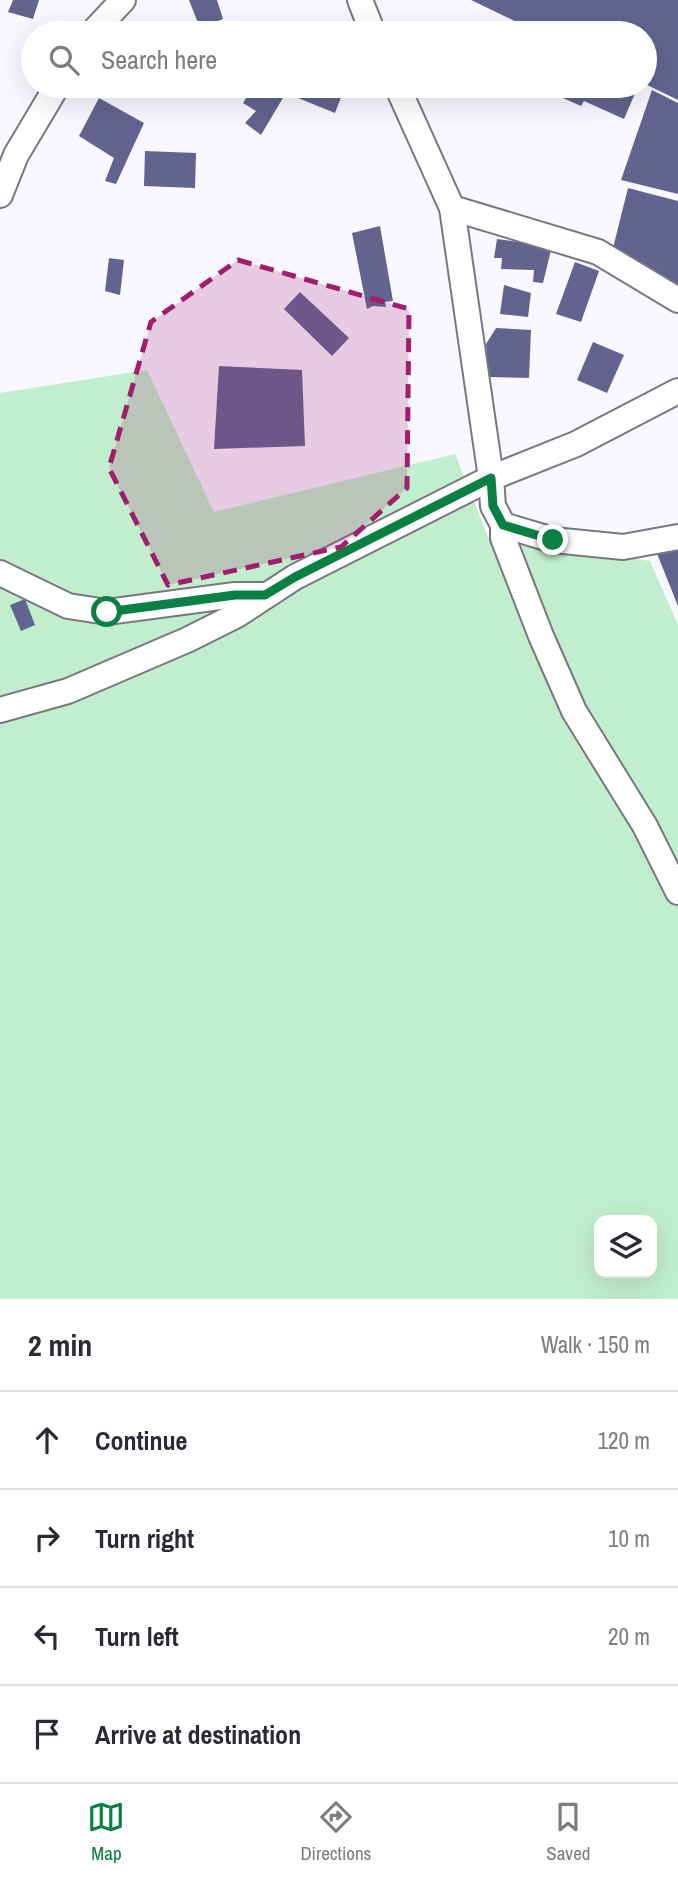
<!DOCTYPE html>
<meta charset="utf-8">
<style>
body{margin:0;font-family:"Archivo Narrow",sans-serif;background:#f2f2f3;color:#2b2b33}
.controls{position:absolute;right:21px;bottom:21px;display:grid;overflow:hidden;border-radius:14px;box-shadow:0 7px 28px #0002}
.controls button{width:63px;height:63px;display:grid;place-items:center;padding:0;border:0;border-bottom:2px solid #e1e1e2;background:#fff;color:#2b2b33;font:35px sans-serif}
.stop{position:absolute;width:21px;height:21px;margin:-16px;border:5px solid #0b8043;border-radius:50%;background:#fff}
.stop.end{background:#0b8043;border-color:#fff;box-shadow:0 2px 7px #0008}
.list{margin:0;padding:0;list-style:none}
h2{display:flex;justify-content:space-between;align-items:center;height:91px;margin:0;padding:0 28px;font-size:30px}
h2 small{font-size:23px;font-weight:400;color:#7c7c81}
.list li{display:grid;grid-template-columns:46px 1fr auto;gap:21px;align-items:center;box-sizing:border-box;height:98px;padding:0 28px;border-top:2px solid #e1e1e2}
.list b{display:block;font-size:26px;white-space:nowrap}
.list em{font-size:23px;font-style:normal;color:#7c7c81}
.icon{flex:none;width:38px;height:38px;fill:none;stroke:currentColor;stroke-width:2;stroke-linecap:round;stroke-linejoin:round}
.map{position:relative;flex:none;width:678px;height:1299px;overflow:hidden}
.search{position:absolute;background:#fff;box-shadow:0 7px 28px #0002;left:21px;right:21px;top:21px;height:77px;display:flex;align-items:center;gap:18px;box-sizing:border-box;padding:0 24px;border-radius:38px;color:#7c7c81;font-size:26px}
.sheet{height:483px;background:#fff}
nav{display:flex;justify-content:space-around;align-items:center;box-sizing:border-box;height:98px;border-top:2px solid #e1e1e2;background:#fff;font-size:19px;color:#7c7c81}
nav a{display:grid;justify-items:center;gap:4px}
nav .on{color:#0b8043}
.map>svg:first-child{display:block}
.green{fill:#c1efcd;fill-rule:evenodd}
.building{fill:#62648f}
.lines{fill:none;stroke-linecap:round;stroke-linejoin:round}
.street-casing{stroke:#7a7782;stroke-width:28}
.street{stroke:#fff;stroke-width:24}
.route{stroke:#0b8043;stroke-width:9}
.marked{fill:#a11d6d;fill-opacity:0.2;stroke:#a11d6d;stroke-width:5;stroke-dasharray:14 9;stroke-linejoin:round}
</style>
<div class="map">
<svg width="678" height="1299" viewBox="0 0 678 1299">
<rect width="100%" height="100%" fill="#f9f7ff"/>
<path class="green" d="M147 370 214 512 455 454 488 537 650 561 678 625V1299H0V393ZM599 1220H652V1273H599Z"/>
<g class="building">
<path d="M13 0H39L33 19 8 12Z"/>
<path d="M189 0H217L223 19 200 28Z"/>
<path d="M471 0H678V100L645 84V33H540Z"/>
<path d="M254 86H290L261 135 245 123 256 111 243 103Z"/>
<path d="M300 86H338L345 87 335 113 298 98Z"/>
<path d="M536 86H626L636 91 624 119 584 101 581 106Z"/>
<path d="M652 90 678 103V194L621 180Z"/>
<path d="M99 98 144 123 116 184 105 181 114 158 79 136Z"/>
<path d="M145 151 196 153 195 188 144 186Z"/>
<path d="M628 188 678 201V288L613 248Z"/>
<path d="M380 226 393 301 385 302 386 307 373 306 367 309 352 233Z"/>
<path d="M497 239 552 246 543 283 533 282 534 270 501 269 502 258H494Z"/>
<path d="M109 258 124 260 120 295 105 291Z"/>
<path d="M575 262 599 271 581 322 556 314Z"/>
<path d="M504 285 531 293 528 317 500 314Z"/>
<path d="M300 292 349 338 332 356 284 309Z"/>
<path d="M496 328 531 330 529 378 488 377 486 344Z"/>
<path d="M593 342 624 355 607 393 577 380Z"/>
<path d="M219 366 302 370 305 446 214 449Z"/>
<path d="M654 546 678 549V606Z"/>
<path d="M25 599 35 625 21 631 10 605Z"/>
</g>
<g class="lines">
<g class="street-casing">
<g id="street">
<path d="M360 0 373 33"/>
<path d="M92 33 123 0"/>
<path d="M397 86 452 208 491 478 493 506 503 525V538L541 636 574 711 645 826 678 892"/>
<path d="M0 195 16 155 57 86"/>
<path d="M452 208 598 252 678 300"/>
<path d="M503 525 553 540 623 547 678 537"/>
<path d="M0 573 68 606 107 612 235 595H265"/>
<path d="M0 710 68 691 187 640 237 615 295 577 491 478 576 444 678 391"/>
</g>
</g>
<use href="#street" class="street"/>
</g>
<g class="lines">
<path class="route" d="M107 612 235 595H265L295 577 491 478 493 506 503 525 553 540"/>
</g>
<path class="marked" d="M238 260 409 309 407 488 341 547 168 585 109 468 151 322Z"/>
</svg>
<div class="controls">
<button><svg class="icon" aria-label="layers" viewBox="0 0 24 24"><path d="M12 4l9 5-9 5-9-5zM3 14l9 5 9-5"/></svg></button>
</div>
<div class="stop" style="left:107px;top:612px"></div>
<div class="stop end" style="left:553px;top:540px"></div>
<div class="search"><svg class="icon" aria-label="search" viewBox="0 0 24 24"><circle cx="10" cy="10" r="6"/><path d="M15 15l6 6"/></svg>Search here</div>
</div>
<section class="sheet">
<h2>2 min<small>Walk · 150 m</small></h2>
<ul class="list">
<li><svg class="icon" aria-label="ahead" viewBox="0 0 24 24"><path d="M12 20V5M6 11l6-6 6 6"/></svg><div><b>Continue</b></div><em>120 m</em></li>
<li><svg class="icon" aria-label="right" viewBox="0 0 24 24"><path d="M7 20v-9h11M14 6l5 5-5 5"/></svg><div><b>Turn right</b></div><em>10 m</em></li>
<li><svg class="icon" aria-label="left" viewBox="0 0 24 24"><path d="M17 20v-9H6M10 6l-5 5 5 5"/></svg><div><b>Turn left</b></div><em>20 m</em></li>
<li><svg class="icon" aria-label="arrive" viewBox="0 0 24 24"><path d="M6 21V4h12l-3 4 3 4H6"/></svg><div><b>Arrive at destination</b></div></li>
</ul>
</section>
<nav>
<a class="on"><svg class="icon" aria-label="map" viewBox="0 0 24 24"><path d="M3 6l6-2 6 2 6-2v14l-6 2-6-2-6 2zM9 4v14M15 6v14"/></svg>Map</a>
<a><svg class="icon" aria-label="directions" viewBox="0 0 24 24"><path d="M12 3l9 9-9 9-9-9zM9 14v-3h6M13 9l2 2-2 2"/></svg>Directions</a>
<a><svg class="icon" aria-label="saved" viewBox="0 0 24 24"><path d="M7 4h10v16l-5-4-5 4z"/></svg>Saved</a>
</nav>
